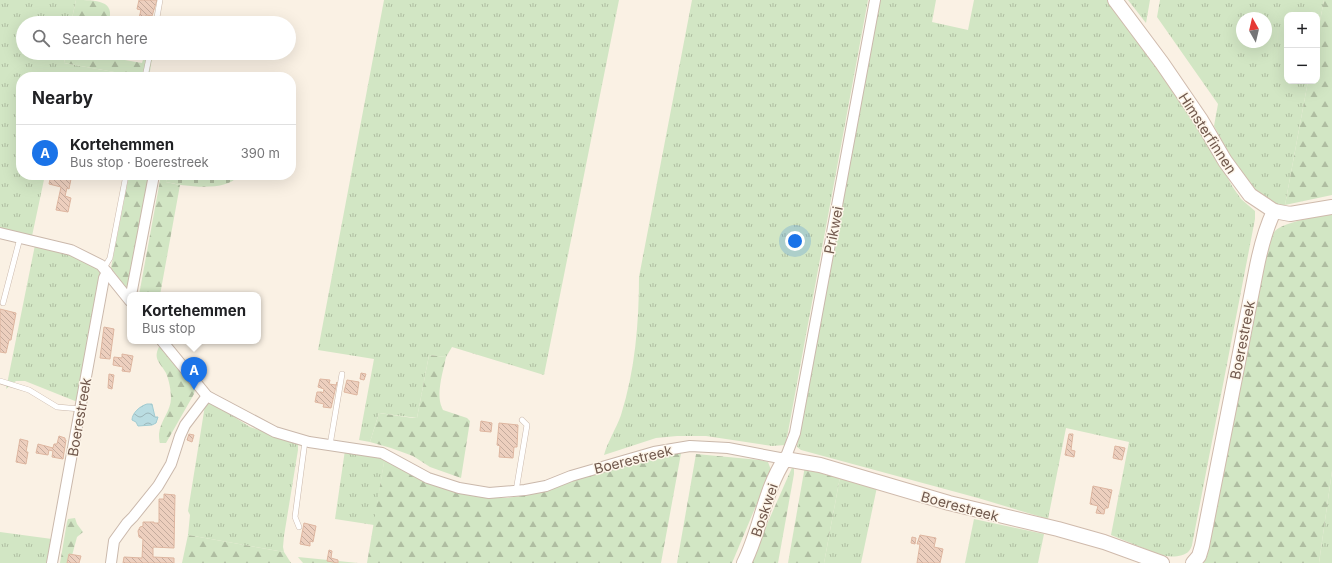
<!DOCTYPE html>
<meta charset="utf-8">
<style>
body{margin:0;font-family:Inter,sans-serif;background:#f2f2f2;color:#202124}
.controls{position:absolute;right:12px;top:12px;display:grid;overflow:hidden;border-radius:8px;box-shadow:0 4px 16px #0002}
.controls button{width:36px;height:36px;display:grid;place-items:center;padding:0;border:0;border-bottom:1px solid #e0e0e0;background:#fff;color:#202124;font:20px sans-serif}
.compass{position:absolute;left:1236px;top:12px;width:36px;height:36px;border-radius:50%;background:#fff;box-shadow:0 4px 16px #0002;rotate:352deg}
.you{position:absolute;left:795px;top:241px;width:14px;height:14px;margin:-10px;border:3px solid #fff;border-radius:50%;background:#1a73e8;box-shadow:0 0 0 6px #1a73e833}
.badge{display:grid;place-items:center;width:26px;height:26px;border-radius:50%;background:#1a73e8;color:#fff;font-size:13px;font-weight:700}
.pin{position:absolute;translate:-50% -33px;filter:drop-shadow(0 1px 2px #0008)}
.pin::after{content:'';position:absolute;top:21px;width:14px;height:12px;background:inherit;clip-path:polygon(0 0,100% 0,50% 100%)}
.popup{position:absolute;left:127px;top:292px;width:134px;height:52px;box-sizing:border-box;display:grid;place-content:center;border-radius:8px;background:#fff;filter:drop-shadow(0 1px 3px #0005);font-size:13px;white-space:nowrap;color:#757577}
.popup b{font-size:15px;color:#202124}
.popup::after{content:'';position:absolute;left:50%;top:100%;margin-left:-8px;border:8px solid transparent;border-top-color:#fff}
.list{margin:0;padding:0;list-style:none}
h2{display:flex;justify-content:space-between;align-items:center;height:52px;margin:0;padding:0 16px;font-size:17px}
h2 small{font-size:13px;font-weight:400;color:#757577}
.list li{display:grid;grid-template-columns:26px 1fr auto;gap:12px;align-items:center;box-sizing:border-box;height:56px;padding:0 16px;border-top:1px solid #e0e0e0}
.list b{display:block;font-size:15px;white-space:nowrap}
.list p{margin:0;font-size:13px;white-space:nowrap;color:#757577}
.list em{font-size:13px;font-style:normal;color:#757577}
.icon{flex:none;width:22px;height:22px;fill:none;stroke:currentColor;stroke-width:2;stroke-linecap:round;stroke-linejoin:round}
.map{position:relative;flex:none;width:1332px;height:563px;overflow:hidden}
.search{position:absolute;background:#fff;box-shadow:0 4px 16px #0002;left:16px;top:16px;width:280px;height:44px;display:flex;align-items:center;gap:10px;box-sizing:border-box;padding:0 14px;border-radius:22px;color:#757577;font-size:15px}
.panel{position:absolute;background:#fff;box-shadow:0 4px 16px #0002;left:16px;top:72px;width:280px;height:108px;border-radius:16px}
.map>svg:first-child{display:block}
.grass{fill:url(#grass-tufts);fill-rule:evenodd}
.forest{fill:url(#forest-firs)}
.cemetery{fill:url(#cemetery-stones)}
.water{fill:url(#water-waves);stroke:#a1ccd2}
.building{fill:url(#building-back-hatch);stroke:#deb6a0}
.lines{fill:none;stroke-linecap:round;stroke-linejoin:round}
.lane-casing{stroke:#cab8ab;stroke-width:6}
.street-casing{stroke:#cab8ab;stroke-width:12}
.secondary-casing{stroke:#cfbaac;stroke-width:16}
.lane{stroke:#fff;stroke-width:5}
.street{stroke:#fff;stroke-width:10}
.secondary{stroke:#fff;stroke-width:14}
.labels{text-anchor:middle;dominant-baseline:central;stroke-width:3;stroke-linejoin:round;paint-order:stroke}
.street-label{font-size:14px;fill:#70584c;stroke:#fdf5e9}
</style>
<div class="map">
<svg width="1332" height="563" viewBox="0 0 1332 563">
<defs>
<pattern id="grass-tufts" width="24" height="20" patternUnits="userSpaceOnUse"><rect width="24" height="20" fill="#d2e6c4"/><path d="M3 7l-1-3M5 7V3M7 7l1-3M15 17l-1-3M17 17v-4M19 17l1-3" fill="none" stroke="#afbda1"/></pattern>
<pattern id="forest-firs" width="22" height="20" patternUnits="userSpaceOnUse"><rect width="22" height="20" fill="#d2e6c4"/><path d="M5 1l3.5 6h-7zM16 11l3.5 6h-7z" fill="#afbda1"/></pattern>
<pattern id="cemetery-stones" width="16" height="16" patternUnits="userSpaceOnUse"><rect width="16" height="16" fill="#d2e6c4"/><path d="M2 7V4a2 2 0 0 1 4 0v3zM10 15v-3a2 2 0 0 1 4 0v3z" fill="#afbda1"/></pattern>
<pattern id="water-waves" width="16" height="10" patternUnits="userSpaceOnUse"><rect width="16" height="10" fill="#badde2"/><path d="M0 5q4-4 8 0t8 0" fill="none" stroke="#9cb6b9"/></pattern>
<pattern id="building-back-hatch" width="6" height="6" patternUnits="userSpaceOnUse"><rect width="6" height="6" fill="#edcfbe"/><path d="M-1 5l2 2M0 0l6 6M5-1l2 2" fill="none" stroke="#c4ab9d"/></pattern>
</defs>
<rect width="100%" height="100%" fill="#faf1e4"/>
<g class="grass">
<path d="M0 0H76L71 23H23V53H66L64 63 142 77H21V175H45L32 236 0 228Z"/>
<path d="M384 0H619L544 375 452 347 446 357 429 355 417 418 379 413 370 442 359 440 374 359 318 350Z"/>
<path d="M692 0H868L788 432 785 445 772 446 706 436H677L656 438 604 455C608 441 616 429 621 415 635 371 639 323 639 277Z"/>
<path d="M879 0H936L932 22 968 30 974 0H1109L1141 41 1217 157 1232 186 1241 199 1255 211V219L1192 545C1192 546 1190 550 1189 551 1183 558 1168 557 1160 555L1111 535 1129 442 1066 428 1048 519 978 498 801 450 797 447Z"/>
<path d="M1128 0H1150L1146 23Z"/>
<path d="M1160 0H1324L1317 37V15H1287V81H1308L1285 205H1278L1269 203 1243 180 1214 126 1218 104 1157 17ZM1242 18H1266V42H1242Z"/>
<path d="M35 245 86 257 102 271 78 401H75L25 381H16L6 389Z"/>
<path d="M206 399 250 427 285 439 298 441V450L284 536 283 547 284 552 188 535 190 515 188 511Z"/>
<path d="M345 450 385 456 374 525 335 519Z"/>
<path d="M1332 471V563H1319Z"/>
<path d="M840 477 877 487 861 563H824Z"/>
<path d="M974 519 1044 534 1038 563H965Z"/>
<path d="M0 532 52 539 48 563H0Z"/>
</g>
<g class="forest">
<path d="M76 0C95 0 117 0 108 23H71Z"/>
<path d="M1324 0H1332V195L1285 205 1308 81H1317V37Z"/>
<path d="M66 53H100L102 56 142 63 145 53H153L149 77H142L64 63Z"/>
<path d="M129 175H152L129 291 111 268Z"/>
<path d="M161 175H167L166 182 180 185 160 295H139Z"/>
<path d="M1332 213V471L1319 563H1203L1209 544 1265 251C1268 244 1270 236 1275 231 1284 222 1319 216 1332 213Z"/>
<path d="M160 345 195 388 194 394 166 443H160C159 440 159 437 159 434 160 421 171 411 171 398 171 390 169 380 166 373 160 362 152 359 160 345Z"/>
<path d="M429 355 446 357C443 373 435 395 443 410L467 418 470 421 461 478 430 467 413 456 391 448 370 442 379 413 413 418H417Z"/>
<path d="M682 448 661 563H367L385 456 489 498H507L522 496Z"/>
<path d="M696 454 760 460 768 462 771 470 732 563H677Z"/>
<path d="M794 463V474L778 563H750Z"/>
<path d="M805 466 840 477 824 563H788Z"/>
<path d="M75 518 77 524 83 532 77 537 70 563H60L67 522 68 519Z"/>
<path d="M188 535 284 552 291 563H182Z"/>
<path d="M298 557 358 563H303Z"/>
</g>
<path class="cemetery" d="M167 175H239C226 193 184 186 166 182Z"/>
<path class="water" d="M147 404H152L155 417H158L156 423 152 425 138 426 136 422 132 420C132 413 140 406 147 404Z"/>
<g class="building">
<path d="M139 0H157L152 16 146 15 145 20 139 18 141 10 137 9Z"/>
<path d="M51 175 71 179 69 189 67 188 65 196 71 198 68 212 56 210 61 187 49 184Z"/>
<path d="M0 309 16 313 11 340H9L6 353 0 352Z"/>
<path d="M104 327 114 329 110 359 100 358Z"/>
<path d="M122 354 133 356 130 372 122 371 123 367 113 365 114 357 122 358Z"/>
<path d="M361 373 366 374 364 380 360 379Z"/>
<path d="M109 374 114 375 112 389 108 388Z"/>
<path d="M320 379 330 380 329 384 336 385 337 382 331 408 323 407 324 404 315 402 317 392H322L323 393 324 389 318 387Z"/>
<path d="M347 380 359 382 357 395 344 392Z"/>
<path d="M481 421 492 423 491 432 480 431Z"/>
<path d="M499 423 518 425 517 447H514L513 458 499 457 500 446 497 445Z"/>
<path d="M189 434 194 435 192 442 187 440Z"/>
<path d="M1069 434H1073L1071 450 1075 451 1074 457 1065 455Z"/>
<path d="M59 436 65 438V440H66L63 459 52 457 53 451 49 450 48 455 36 453 38 444 53 448 54 444H57Z"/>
<path d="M20 439 28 441 26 452H28L26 464 16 462Z"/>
<path d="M1115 446 1125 448 1122 460 1113 458Z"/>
<path d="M1093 486 1112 490 1108 508H1105L1104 514 1096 513 1098 506 1090 504Z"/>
<path d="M164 494 175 495 174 548 153 547V557L174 558V563H123L124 557 142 558 143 539 139 537 138 531 140 527 143 526V522H154V523H159V499H164Z"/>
<path d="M304 523 316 526 313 542 310 541V546L300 544Z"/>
<path d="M920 535 936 538 934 547 943 549 940 563H917L920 544H917Z"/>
<path d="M912 537 916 538 915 544 911 543Z"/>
<path d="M329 550 332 551 331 558 338 560V563L327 561Z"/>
<path d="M69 554 81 556 79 563H67Z"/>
</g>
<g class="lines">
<g class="lane-casing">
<g id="lane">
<path d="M156 23 160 0"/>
<path d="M145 77 150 53"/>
<path d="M104 268 110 258 126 175"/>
<path d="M3 303 20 238"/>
<path d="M0 381 29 390 57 407 80 409"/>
<path d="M330 445 342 374"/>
<path d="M516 491 527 425 522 420"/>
<path d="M299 527 295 517 305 441"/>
</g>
</g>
<g class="street-casing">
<g id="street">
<path d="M0 233 71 250 101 265 130 301"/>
<path d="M131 295 154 175"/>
<path d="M162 341 207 396 275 432 309 442 382 453 428 478 459 488 489 493 525 490 546 486 571 476 654 452 690 446 728 448 785 459 795 433 875 0"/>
<path d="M52 563 104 278 107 272"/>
<path d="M111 563 114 541 127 523 133 517 158 486 171 464 180 436 185 425 207 396"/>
</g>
</g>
<g class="secondary-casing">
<g id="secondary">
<path d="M1115 0 1162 63 1201 120 1225 161 1250 195 1274 211 1290 214 1332 207"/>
<path d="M744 563C761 529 764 491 785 459L820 465 949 503 1058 529 1104 542 1162 563"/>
<path d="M1193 563 1199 556 1202 546 1256 271C1260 250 1265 230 1274 211"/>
</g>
</g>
<use href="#lane" class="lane"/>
<use href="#street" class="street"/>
<use href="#secondary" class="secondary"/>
</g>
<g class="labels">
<g class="street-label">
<text transform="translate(1208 133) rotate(57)">Himsterfinnen</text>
<text transform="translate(833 230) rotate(-79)">Prikwei</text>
<text transform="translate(1242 340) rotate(-79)">Boerestreek</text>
<text transform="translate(79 417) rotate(-80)">Boerestreek</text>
<text transform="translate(633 459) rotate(-14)">Boerestreek</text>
<text transform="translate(960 506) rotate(15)">Boerestreek</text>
<text transform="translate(764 510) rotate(-71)">Boskwei</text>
</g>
</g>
</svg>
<div class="controls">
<button>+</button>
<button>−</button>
</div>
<svg class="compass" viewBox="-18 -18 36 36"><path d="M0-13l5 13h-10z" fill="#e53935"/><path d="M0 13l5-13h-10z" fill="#757577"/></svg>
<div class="you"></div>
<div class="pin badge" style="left:194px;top:390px">A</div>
<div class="popup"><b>Kortehemmen</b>Bus stop</div>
<div class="search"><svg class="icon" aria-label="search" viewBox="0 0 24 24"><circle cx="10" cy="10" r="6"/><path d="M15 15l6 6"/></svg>Search here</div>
<section class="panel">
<h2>Nearby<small></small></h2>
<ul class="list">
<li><span class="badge">A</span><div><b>Kortehemmen</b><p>Bus stop · Boerestreek</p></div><em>390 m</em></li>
</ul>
</section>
</div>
